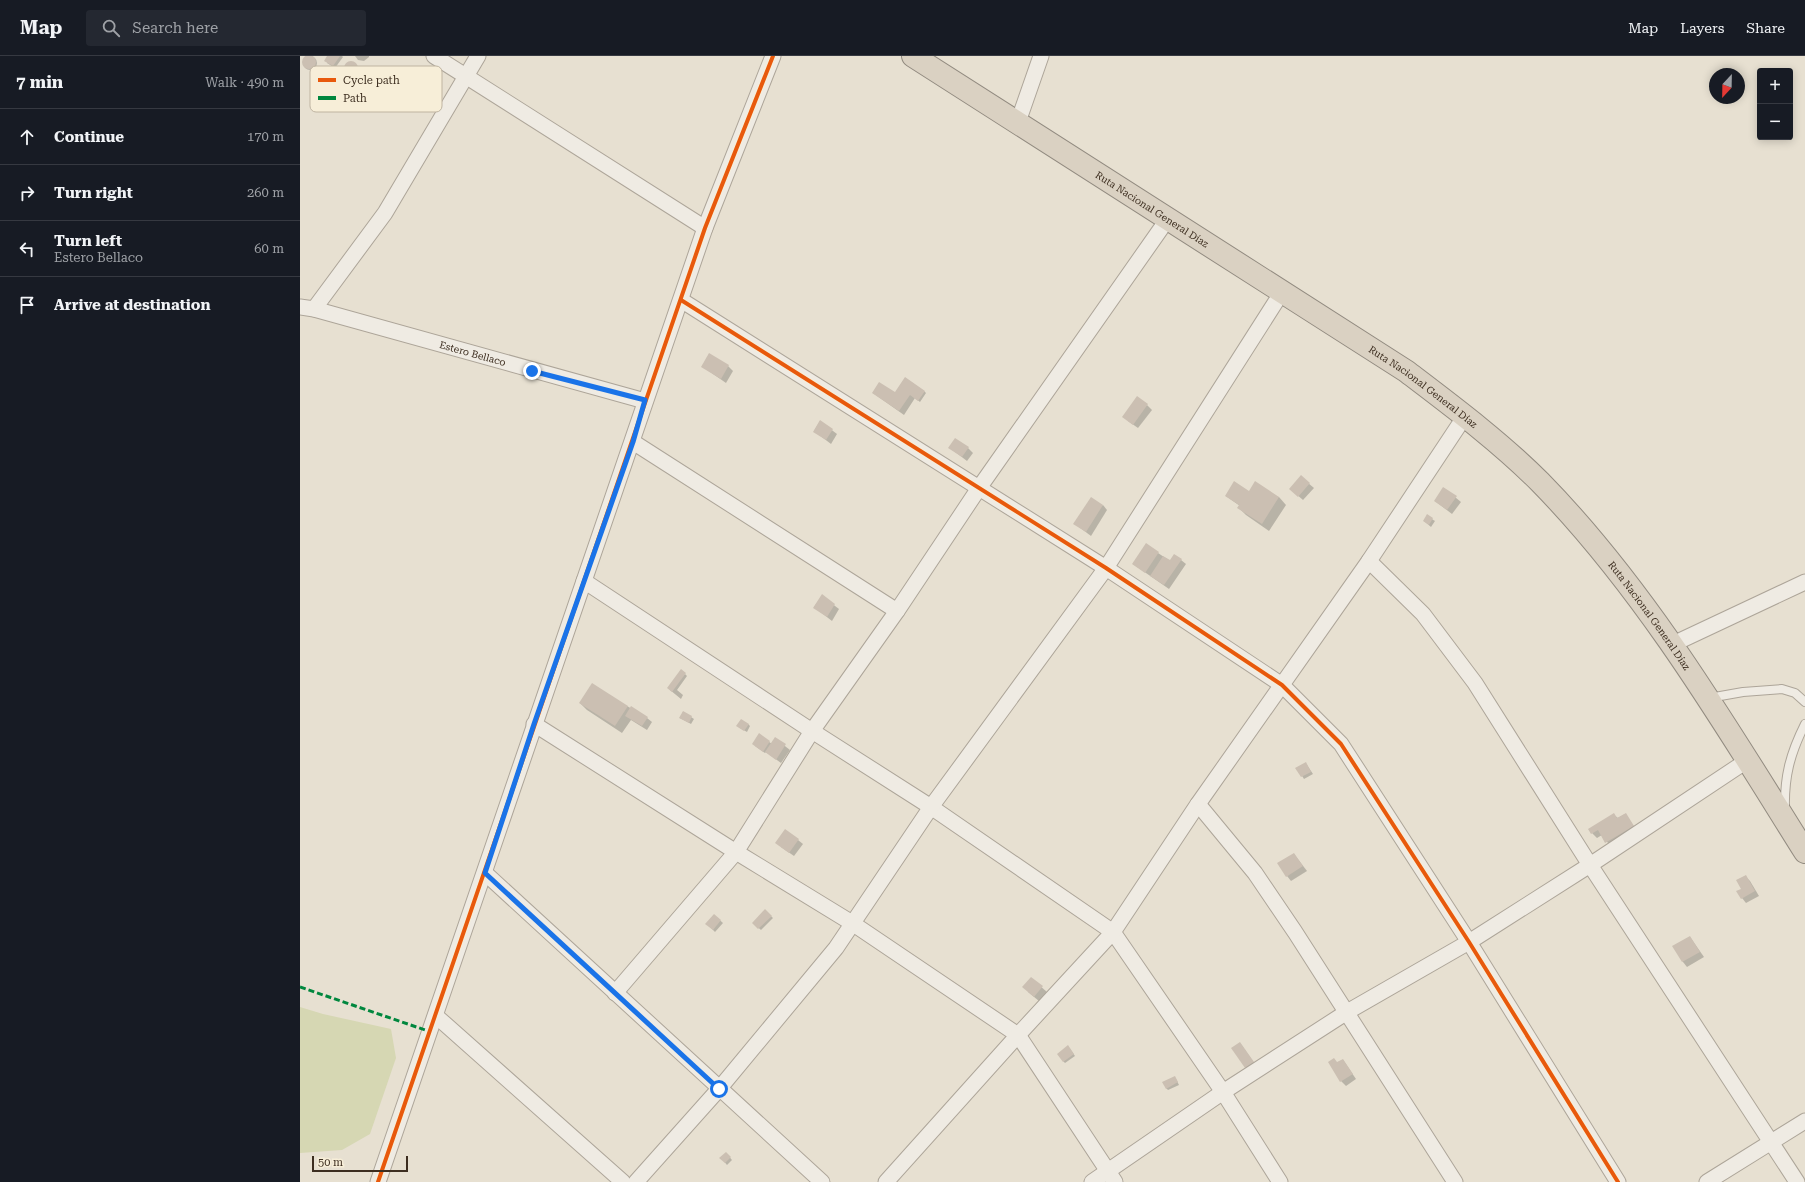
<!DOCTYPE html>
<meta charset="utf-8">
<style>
body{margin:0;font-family:"Roboto Serif",serif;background:#242831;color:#f1f3f6}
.controls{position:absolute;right:12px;top:12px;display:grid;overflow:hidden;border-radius:4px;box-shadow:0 2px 10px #0003}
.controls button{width:36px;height:36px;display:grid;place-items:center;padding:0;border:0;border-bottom:1px solid #363941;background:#171b24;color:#f1f3f6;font:20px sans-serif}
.compass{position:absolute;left:1409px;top:12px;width:36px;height:36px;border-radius:50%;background:#171b24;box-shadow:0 2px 10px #0003;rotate:202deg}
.scale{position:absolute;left:12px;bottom:10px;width:96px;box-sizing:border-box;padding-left:4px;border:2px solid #3d2e20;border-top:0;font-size:11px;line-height:14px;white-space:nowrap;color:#3d2e20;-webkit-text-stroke:3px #f7eed8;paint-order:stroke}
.stop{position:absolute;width:12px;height:12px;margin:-9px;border:3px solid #1a73e8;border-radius:50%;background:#fff}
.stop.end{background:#1a73e8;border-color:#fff;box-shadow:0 1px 4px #0008}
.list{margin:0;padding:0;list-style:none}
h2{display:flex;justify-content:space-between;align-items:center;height:52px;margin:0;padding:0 16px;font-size:17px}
h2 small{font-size:13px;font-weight:400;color:#9ea1a6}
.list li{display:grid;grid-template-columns:26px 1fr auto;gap:12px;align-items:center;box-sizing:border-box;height:56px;padding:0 16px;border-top:1px solid #363941}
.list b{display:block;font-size:15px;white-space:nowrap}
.list p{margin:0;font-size:13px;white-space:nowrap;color:#9ea1a6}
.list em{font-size:13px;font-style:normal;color:#9ea1a6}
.icon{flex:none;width:22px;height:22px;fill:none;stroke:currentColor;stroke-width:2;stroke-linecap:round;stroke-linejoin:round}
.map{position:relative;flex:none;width:1505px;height:1126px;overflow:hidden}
header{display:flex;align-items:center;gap:24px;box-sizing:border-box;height:56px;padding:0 20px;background:#171b24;border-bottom:1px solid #363941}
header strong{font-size:19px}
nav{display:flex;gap:22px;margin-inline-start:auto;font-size:14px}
.search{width:280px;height:36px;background:#242831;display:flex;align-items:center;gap:10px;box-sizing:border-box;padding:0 14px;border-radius:4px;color:#9ea1a6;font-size:15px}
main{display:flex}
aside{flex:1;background:#171b24}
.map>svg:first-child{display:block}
.green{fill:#d6d7b3}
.shadow{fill:#0003}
.building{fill:#cbbfb2}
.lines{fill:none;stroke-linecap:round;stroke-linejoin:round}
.lane-casing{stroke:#ada599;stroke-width:10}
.street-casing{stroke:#ada599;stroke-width:17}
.highway-casing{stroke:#928b80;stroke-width:24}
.lane{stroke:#efebe3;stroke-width:8}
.street{stroke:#efebe3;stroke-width:15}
.highway{stroke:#dad1c2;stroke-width:22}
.quiet{stroke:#00873e;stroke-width:3;stroke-dasharray:6 3;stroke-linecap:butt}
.cycleway-casing{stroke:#f7eed8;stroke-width:6}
.cycleway{stroke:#e8590c;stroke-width:4}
.route{stroke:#1a73e8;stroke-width:5}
.labels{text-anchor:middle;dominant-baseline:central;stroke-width:3;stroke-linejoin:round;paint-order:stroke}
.street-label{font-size:10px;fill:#3d2e20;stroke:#f7eed8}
.key{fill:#f7eed8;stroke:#bfb4a1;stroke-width:1}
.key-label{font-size:11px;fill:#3d2e20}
</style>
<header>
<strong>Map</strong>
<div class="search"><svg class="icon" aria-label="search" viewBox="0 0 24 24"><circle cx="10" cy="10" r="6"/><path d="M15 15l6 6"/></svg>Search here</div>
<nav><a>Map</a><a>Layers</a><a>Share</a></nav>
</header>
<main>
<aside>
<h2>7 min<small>Walk · 490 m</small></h2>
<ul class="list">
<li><svg class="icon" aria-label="ahead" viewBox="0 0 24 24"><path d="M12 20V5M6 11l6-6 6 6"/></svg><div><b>Continue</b></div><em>170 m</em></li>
<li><svg class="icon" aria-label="right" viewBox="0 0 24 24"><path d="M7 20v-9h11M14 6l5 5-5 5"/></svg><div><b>Turn right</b></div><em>260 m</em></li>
<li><svg class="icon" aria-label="left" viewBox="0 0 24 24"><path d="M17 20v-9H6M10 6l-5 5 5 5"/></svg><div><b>Turn left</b><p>Estero Bellaco</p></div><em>60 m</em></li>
<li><svg class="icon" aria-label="arrive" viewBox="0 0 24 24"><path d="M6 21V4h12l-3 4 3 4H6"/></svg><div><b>Arrive at destination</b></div></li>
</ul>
</aside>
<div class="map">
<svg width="1505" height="1126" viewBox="0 0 1505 1126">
<rect width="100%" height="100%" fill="#e7e0d1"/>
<path class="green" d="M0 951 23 958 91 973 96 1002 70 1078 42 1094 0 1097Z"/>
<g class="shadow">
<path d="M28 0H42L43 1 35 12 27 7Z"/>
<path d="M55 0H69V1L64 5 58 4Z"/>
<circle cx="10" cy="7" r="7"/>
<path d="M52 6 59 14 58 19 55 21 52 20 45 13V11L50 7Z"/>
<path d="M428 310 433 315 426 327 403 311Z"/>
<path d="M624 335 626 337 620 346 615 342 604 359 573 337Z"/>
<path d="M847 349 852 354 838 372 828 365Z"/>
<path d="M520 365 537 378 531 388 514 375Z"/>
<path d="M650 392H668L673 397 667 405Z"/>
<path d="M1001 421 1014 432 1003 444 995 437Z"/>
<path d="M1144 432 1161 446 1152 458 1135 445Z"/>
<path d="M949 436 979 441 986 449 969 475 946 459 939 452 940 450 926 440Z"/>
<path d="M803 449 807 454 791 480 775 468Z"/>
<path d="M1127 460 1135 465 1131 471 1124 465Z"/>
<path d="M858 497 870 505 881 504 886 508 869 533 833 508Z"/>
<path d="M522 540 539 553 532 565 514 551Z"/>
<path d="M385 618 387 620 377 634 383 639 381 643 370 634Z"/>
<path d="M280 647 327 650 347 662 352 666 347 674 331 664 322 677 287 654Z"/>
<path d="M383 656 394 663 391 668 380 662Z"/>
<path d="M448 668 450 670 447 676 440 672Z"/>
<path d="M459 679 472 688 476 683 490 694 481 707 466 696 465 697 455 690Z"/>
<path d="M1007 709 1013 718 1004 723 997 712Z"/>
<path d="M1325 758 1337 775 1311 791 1302 779 1297 782 1292 777 1314 759 1318 762Z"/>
<path d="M498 784 503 788 494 800 481 791Z"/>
<path d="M994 798 1007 815 991 825 987 820Z"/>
<path d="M1445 820 1450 825 1459 840 1446 847 1442 842Z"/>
<path d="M465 855 473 862 461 874 453 867Z"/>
<path d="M414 859 423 867 415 876 407 868Z"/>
<path d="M1390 881 1404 901 1387 911 1383 906 1374 890Z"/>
<path d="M731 922 747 936 739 945 728 936Z"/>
<path d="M940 987 957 1011 950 1016 946 1012Z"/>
<path d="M770 993 775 1000 765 1007 763 1005Z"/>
<path d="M1043 1004 1056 1023 1046 1030 1041 1025 1038 1007Z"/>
<path d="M876 1023 879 1029 868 1034 866 1032Z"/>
<path d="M426 1097 432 1104 427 1109 421 1102Z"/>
</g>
<g class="building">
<circle cx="9" cy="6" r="7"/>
<path d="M27 0H40L33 10 24 5Z"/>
<circle cx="51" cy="12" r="7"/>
<path d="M409 297 429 309 421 323 401 311Z"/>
<path d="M605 321 625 335 618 345 610 339 599 355 572 337 579 326 595 336Z"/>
<path d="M837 340 848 348 833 369 822 361Z"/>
<path d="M520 364 533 373 526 384 513 376Z"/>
<path d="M655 382 669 391 662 401 648 392Z"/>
<path d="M1001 419 1010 427 998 441 989 433Z"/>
<path d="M934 425 949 435 955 425 979 441 962 468 937 452 939 449 925 440Z"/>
<path d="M1143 431 1157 440 1147 454 1134 445Z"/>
<path d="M791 441 803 449 786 476 773 468Z"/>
<path d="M1127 458 1133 462 1129 469 1123 465Z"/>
<path d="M846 487 859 496 845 517 832 508Z"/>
<path d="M874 498 882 503 864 529 850 520 863 500 870 504Z"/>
<path d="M522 538 535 548 527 561 513 552Z"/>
<path d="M381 613 386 617 372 636 367 632Z"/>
<path d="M292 627 328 650 315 670 279 647Z"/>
<path d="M331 650 348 661 342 670 325 660Z"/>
<path d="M383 655 392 660 389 667 379 662Z"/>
<path d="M441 663 449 668 444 675 436 670Z"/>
<path d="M459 677 470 685 463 696 452 688Z"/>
<path d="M475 681 486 688 476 704 465 696Z"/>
<path d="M1006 706 1011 716 1001 721 995 712Z"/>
<path d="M1314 757 1317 762 1326 757 1334 770 1305 787 1298 774 1291 778 1288 773Z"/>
<path d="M485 773 499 783 489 797 475 787Z"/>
<path d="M994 797 1003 810 986 821 977 807Z"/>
<path d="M1446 819 1455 835 1441 843 1436 835 1441 833 1436 824Z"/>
<path d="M465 853 472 860 458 873 452 867Z"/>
<path d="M414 858 421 864 413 874 405 868Z"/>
<path d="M1390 880 1400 896 1382 906 1372 890Z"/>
<path d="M731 921 743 930 734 941 722 931Z"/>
<path d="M940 986 954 1006 945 1012 931 992Z"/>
<path d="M768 989 774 998 763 1006 757 998Z"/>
<path d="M1034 1002 1037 1006 1043 1003 1053 1018 1040 1026 1028 1006Z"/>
<path d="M875 1020 878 1026 866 1033 862 1026Z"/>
<path d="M426 1096 431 1101 425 1107 419 1102Z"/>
</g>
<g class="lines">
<g class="lane-casing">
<g id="lane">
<path d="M1409 642 1443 636 1482 633 1495 637 1505 646"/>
<path d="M1485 754C1484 721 1490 698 1505 668"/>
</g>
</g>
<g class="street-casing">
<g id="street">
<path d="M134 0 405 172"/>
<path d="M718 66 741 0"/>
<path d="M381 244 806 512 982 629 1041 688 1169 886 1318 1126"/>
<path id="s1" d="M0 251 14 253 345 345"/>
<path d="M14 253 85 157 178 0"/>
<path d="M333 386 597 555"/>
<path d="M1069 505 1123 558 1175 627 1290 809 1497 1126"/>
<path d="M284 525 512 675 631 751 813 876 923 1036 980 1126"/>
<path d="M1371 589 1505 526"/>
<path d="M234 668 436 796 552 867 718 979 815 1126"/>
<path d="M898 748 955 817 995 876 1155 1126"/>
<path d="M185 817 522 1126"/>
<path d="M315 937 436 796 512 675 597 555 679 432 867 164"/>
<path d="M136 960 323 1126"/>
<path d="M78 1126 405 172 473 0"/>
<path d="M336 1126 419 1033 536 892 631 751 806 512 982 236"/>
<path d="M586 1126 718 979 813 876 898 748 1069 505 1165 360"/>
<path d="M792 1126 923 1036 1047 956 1169 886 1290 809 1448 704"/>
<path d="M1407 1126 1505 1065"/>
</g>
</g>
<g class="highway-casing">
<g id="highway">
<path id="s2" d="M613 0 1106 315C1152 350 1199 385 1240 426 1345 533 1426 670 1505 796"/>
</g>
</g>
<use href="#lane" class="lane"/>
<use href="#street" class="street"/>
<use href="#highway" class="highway"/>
<path class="quiet" d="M0 931 131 976"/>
<g class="cycleway-casing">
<g id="cycleway">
<path d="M381 244 806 512 982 629 1041 688 1169 886 1318 1126"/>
<path d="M78 1126 405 172 473 0"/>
</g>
</g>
<use href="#cycleway" class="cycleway"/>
</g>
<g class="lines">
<path class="route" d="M232 315 345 344 333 386 234 668 185 817 419 1033"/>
</g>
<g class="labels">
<g class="street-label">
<text stroke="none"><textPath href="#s2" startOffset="284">Ruta Nacional General Díaz</textPath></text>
<text stroke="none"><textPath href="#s1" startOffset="179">Estero Bellaco</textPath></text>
<text stroke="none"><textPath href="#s2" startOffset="608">Ruta Nacional General Díaz</textPath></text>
<text stroke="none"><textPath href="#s2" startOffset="932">Ruta Nacional General Díaz</textPath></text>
</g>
</g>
<rect x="10" y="10" width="132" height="46" rx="6" class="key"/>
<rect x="18" y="22" width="18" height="4" fill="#e8590c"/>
<rect x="18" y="40" width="18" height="4" fill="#00873e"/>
<g class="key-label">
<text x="43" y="28">Cycle path</text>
<text x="43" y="46">Path</text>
</g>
</svg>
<div class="controls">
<button>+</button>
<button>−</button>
</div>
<svg class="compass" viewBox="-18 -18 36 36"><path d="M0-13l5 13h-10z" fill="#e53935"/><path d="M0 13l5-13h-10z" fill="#9ea1a6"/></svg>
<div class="scale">50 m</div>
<div class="stop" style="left:419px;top:1033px"></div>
<div class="stop end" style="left:232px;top:315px"></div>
</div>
</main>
